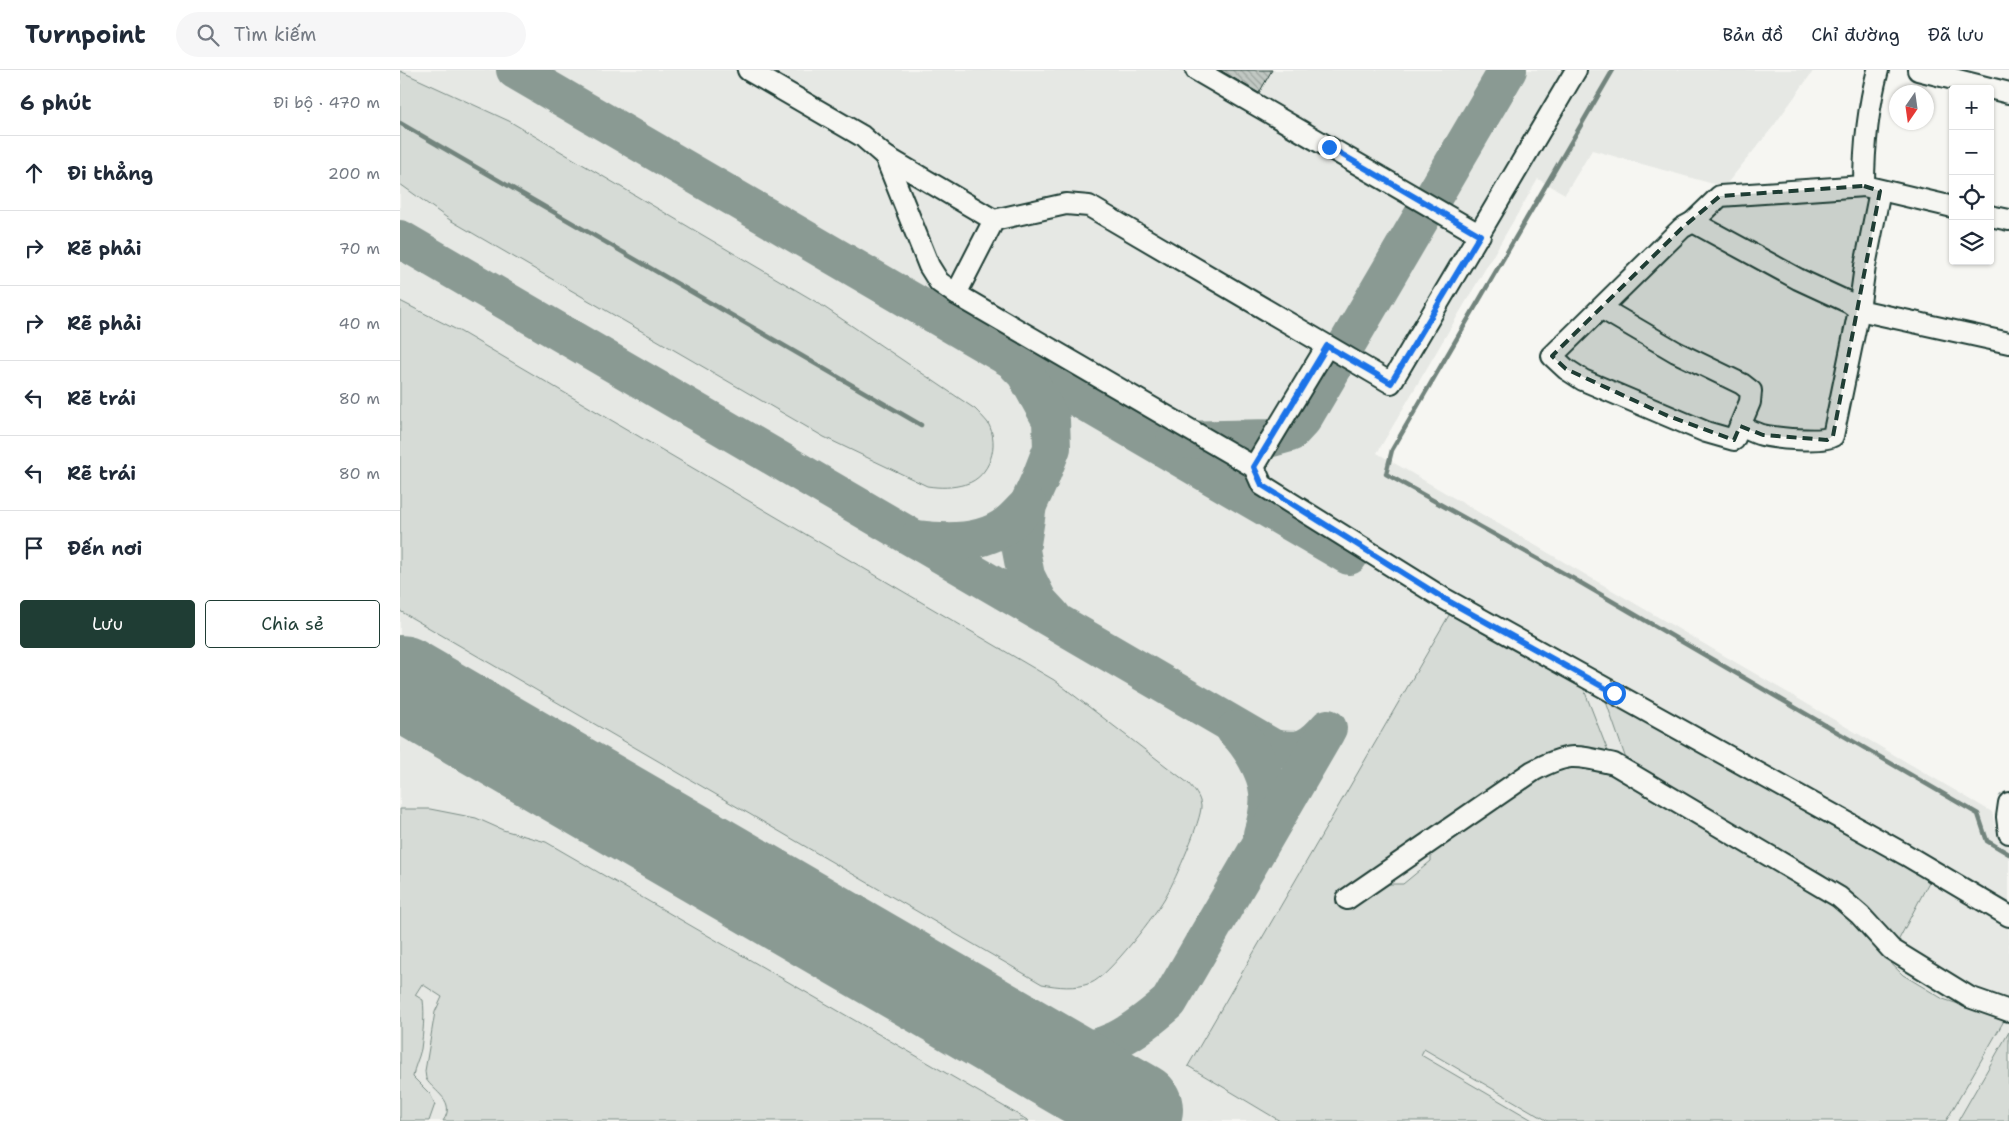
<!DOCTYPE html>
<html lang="vi">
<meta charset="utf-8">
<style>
body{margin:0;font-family:"Shantell Sans",sans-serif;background:#f6f6f7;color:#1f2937}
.controls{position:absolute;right:15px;top:15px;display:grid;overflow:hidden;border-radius:5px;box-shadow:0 1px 4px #0004}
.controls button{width:45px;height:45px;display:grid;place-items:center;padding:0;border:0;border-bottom:1px solid #e0e1e3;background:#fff;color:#1f2937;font:25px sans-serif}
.compass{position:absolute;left:1489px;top:15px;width:45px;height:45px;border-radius:50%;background:#fff;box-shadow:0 1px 4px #0004;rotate:193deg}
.stop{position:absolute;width:15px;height:15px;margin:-11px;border:4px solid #1a73e8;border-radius:50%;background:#fff}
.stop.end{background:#1a73e8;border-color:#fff;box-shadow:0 1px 5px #0008}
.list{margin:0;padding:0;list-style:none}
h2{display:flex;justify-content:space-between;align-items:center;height:65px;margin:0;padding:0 20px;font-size:21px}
h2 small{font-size:16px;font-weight:400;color:#747a83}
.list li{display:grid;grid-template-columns:32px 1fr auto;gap:15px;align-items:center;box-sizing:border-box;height:75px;padding:0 20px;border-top:1px solid #e0e1e3}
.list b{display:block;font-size:19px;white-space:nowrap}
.list em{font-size:16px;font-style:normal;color:#747a83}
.actions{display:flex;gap:10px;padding:15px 20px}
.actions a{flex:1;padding:11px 0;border:1px solid #1f3d34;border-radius:5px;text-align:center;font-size:18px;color:#1f3d34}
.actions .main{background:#1f3d34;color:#fff}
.icon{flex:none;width:28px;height:28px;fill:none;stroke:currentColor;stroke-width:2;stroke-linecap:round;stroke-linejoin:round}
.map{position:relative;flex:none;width:1609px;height:1051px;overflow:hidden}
header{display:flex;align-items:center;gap:30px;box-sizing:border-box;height:70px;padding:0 25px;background:#fff;border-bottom:1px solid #e0e1e3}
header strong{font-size:24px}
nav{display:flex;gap:28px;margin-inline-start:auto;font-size:18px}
.search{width:350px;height:45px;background:#f6f6f7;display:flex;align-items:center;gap:12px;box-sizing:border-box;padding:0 18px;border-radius:28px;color:#747a83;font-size:19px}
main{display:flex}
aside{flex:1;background:#fff}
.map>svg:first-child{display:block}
.built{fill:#e6e8e4}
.grass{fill:#d6dbd6;stroke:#7a8c85}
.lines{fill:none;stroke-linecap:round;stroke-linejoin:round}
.stream{stroke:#72847d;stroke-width:4.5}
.taxiway{stroke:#8a9a93;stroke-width:38}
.runway{stroke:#8a9a93;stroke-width:94}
.building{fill:url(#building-back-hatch);stroke:#1f3d34}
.minor-casing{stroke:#1f3d34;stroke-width:24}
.minor{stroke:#f6f6f2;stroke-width:20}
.route{stroke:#1a73e8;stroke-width:6}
.marked{fill:#1f3d34;fill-opacity:0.2;stroke:#1f3d34;stroke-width:4;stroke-dasharray:10 6;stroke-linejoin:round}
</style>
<header>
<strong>Turnpoint</strong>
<div class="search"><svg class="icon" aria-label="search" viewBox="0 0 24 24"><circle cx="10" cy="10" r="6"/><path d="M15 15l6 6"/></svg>Tìm kiếm</div>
<nav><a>Bản đồ</a><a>Chỉ đường</a><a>Đã lưu</a></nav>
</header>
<main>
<aside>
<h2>6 phút<small>Đi bộ · 470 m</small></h2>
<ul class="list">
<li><svg class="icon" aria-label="ahead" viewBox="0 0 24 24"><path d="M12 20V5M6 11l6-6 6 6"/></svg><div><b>Đi thẳng</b></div><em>200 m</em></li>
<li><svg class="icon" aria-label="right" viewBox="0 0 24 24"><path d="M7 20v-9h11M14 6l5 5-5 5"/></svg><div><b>Rẽ phải</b></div><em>70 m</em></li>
<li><svg class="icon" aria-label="right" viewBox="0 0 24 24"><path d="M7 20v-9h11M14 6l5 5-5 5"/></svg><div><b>Rẽ phải</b></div><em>40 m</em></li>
<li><svg class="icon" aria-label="left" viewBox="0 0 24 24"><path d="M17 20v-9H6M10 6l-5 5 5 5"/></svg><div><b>Rẽ trái</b></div><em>80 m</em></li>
<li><svg class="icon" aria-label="left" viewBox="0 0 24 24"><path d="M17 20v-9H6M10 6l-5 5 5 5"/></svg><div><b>Rẽ trái</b></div><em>80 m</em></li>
<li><svg class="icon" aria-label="arrive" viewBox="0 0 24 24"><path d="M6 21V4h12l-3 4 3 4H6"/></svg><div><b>Đến nơi</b></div></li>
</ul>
<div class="actions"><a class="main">Lưu</a><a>Chia sẻ</a></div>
</aside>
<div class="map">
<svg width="1609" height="1051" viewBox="0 0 1609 1051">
<defs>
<pattern id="building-back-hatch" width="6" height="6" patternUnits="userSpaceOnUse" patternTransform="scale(1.25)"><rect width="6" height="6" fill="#c1c8c3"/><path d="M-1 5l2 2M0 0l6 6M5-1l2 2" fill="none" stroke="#9ca49f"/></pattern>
</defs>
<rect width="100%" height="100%" fill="#f6f6f2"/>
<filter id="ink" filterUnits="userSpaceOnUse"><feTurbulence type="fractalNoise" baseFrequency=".02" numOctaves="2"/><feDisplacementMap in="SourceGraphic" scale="10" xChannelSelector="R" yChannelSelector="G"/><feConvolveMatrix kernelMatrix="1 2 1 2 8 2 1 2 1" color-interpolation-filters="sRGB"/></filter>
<g filter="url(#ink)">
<path class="built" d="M0 0H1414L1372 58 1324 117 1192 80 1165 124 1138 109 977 383 1592 742 1598 769 1609 775V1051H0Z"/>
<g class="grass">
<path d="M0 1 109 51 418 233 575 339C579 343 584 348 588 353 600 374 590 407 566 414 552 418 541 418 527 416L424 367 50 150 0 114Z"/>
<path d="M0 231 61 262 654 610 788 713C794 720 800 726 801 736 802 749 775 810 767 824 758 842 708 907 691 913 675 919 658 917 642 914L0 541Z"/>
<path d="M1052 540 1181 612 1209 684 1171 680 938 828 944 838 981 814H1003L1031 791V779L1159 695 1209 699 1432 830 1469 872 1503 905 1543 929 1605 949 1546 1051H1148L1024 979 1021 985 1134 1051H880L788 996Z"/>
<path d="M1203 623 1530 810 1497 873 1459 832 1423 804 1227 692Z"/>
<path d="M0 739H30L76 748 103 760 146 772 629 1051H43C57 1031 34 1022 26 1009 26 1008 25 1002 25 1001L35 942 42 927 22 914 15 925 23 930C25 945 23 963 21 979 19 989 14 996 13 1007L30 1024 35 1034 29 1051H0Z"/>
<path d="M1609 962V1051H1558Z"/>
</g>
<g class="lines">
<g class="stream">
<path d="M1213 0 992 380 986 404 1174 509 1578 744 1587 771 1609 784"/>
<path d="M0 53 521 355"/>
</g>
<g class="taxiway">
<path d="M115 0 949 486"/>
<path d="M0 169 873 678C900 683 910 679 928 658"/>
<path d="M617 295 625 303 651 350 652 378 640 409 628 435 621 480 626 506 639 532 652 546"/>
<path d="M775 370 872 368 890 363 903 349 1108 0"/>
<path d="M517 469C547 473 583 474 608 454 615 449 621 441 628 435"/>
<path d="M835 660C849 673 866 701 868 722 870 736 866 751 862 764"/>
<path d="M619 972C630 974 642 978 653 980 705 985 733 963 769 932L926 662"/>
</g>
<path class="runway" d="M0 612 736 1039"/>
</g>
<path class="building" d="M820 0H872L859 23Z"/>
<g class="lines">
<g class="minor-casing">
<g id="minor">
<path d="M348 0 462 66 485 86 594 150 666 134 689 136 991 313 1176 0"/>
<path d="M796 0 1080 165"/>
<path d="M1518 0 1609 23"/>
<path d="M485 86 529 196 539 212 556 224"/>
<path d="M1464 116C1464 77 1468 38 1478 0"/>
<path d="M1590 146 1609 150"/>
<path d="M594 150 556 224 854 397 862 415 1043 528 1506 785 1609 846"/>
<path d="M1293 152 1398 209 1450 233 1459 240 1609 273"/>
<path d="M1201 238 1276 282 1342 314 1351 321 1350 332 1334 370 1306 362 1183 310 1166 299 1152 286 1282 158 1293 152 1320 126 1464 116 1553 137"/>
<path d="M1340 356C1347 359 1355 363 1362 365 1376 368 1422 373 1433 366L1459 240 1465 196 1480 121"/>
<path d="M854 397 927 276"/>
<path d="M1609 733 1607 747 1609 763"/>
<path d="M947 829 1133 701C1169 682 1175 685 1214 694L1439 827 1460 845 1491 879 1569 927 1609 941"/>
</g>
</g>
<use href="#minor" class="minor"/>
</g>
</g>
<g class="lines" filter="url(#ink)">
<path class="route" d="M929 77 1080 165 991 313 927 276 854 397 862 415 1043 528 1214 623"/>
</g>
<path class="marked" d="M1464 116 1480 121 1433 366 1427 370 1363 365 1340 356 1334 370 1268 346 1166 299 1152 286 1282 158 1320 126Z"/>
</svg>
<div class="controls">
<button>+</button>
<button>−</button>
<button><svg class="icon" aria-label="locate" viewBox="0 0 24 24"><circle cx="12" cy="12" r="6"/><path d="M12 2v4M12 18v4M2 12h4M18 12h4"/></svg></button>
<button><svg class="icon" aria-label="layers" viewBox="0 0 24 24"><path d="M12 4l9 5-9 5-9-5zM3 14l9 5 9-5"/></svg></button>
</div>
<svg class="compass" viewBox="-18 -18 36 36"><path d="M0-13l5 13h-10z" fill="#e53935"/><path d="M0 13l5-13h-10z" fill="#747a83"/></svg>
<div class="stop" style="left:1214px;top:623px"></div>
<div class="stop end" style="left:929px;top:77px"></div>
</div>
</main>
